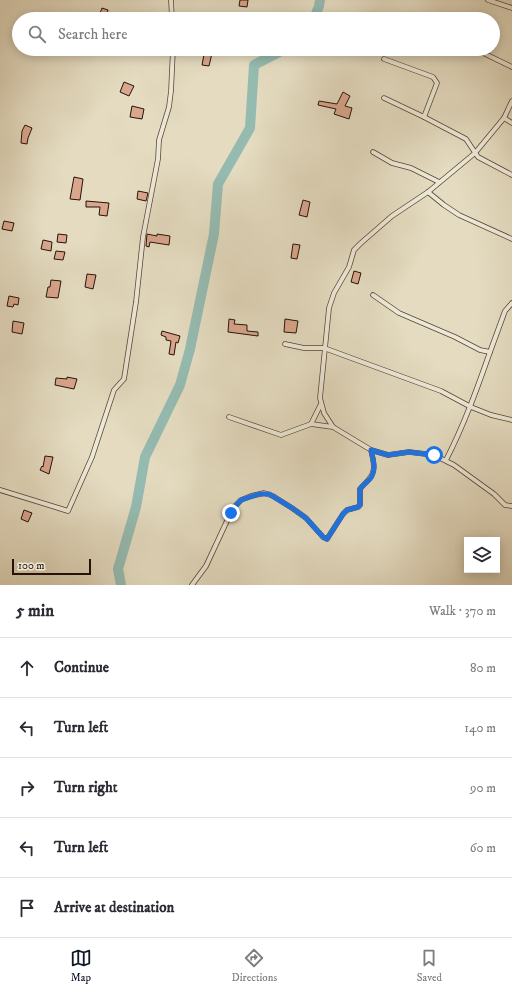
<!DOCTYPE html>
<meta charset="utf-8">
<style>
body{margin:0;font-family:"IM FELL DW Pica",serif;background:#f7f7f7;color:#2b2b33}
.controls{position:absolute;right:12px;bottom:12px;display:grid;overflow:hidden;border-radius:0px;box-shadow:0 2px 10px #0003}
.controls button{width:36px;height:36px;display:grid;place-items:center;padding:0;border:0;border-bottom:1px solid #e1e1e2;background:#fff;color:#2b2b33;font:20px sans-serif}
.scale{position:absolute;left:12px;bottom:10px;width:79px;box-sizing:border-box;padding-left:4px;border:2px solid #251309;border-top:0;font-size:11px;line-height:14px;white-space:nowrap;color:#251309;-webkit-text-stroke:3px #ede8d6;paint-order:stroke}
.stop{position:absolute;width:12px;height:12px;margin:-9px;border:3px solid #1a73e8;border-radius:50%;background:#fff}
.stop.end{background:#1a73e8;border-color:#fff;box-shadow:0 1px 4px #0008}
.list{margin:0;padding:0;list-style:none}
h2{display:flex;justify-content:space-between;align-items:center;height:52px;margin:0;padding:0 16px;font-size:17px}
h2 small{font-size:13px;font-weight:400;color:#7c7c81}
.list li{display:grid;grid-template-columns:26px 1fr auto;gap:12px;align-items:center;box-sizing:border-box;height:60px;padding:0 16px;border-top:1px solid #e1e1e2}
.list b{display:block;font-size:15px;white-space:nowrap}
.list em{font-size:13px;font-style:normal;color:#7c7c81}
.icon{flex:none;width:22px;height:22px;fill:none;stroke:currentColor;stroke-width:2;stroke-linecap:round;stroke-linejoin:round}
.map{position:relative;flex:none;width:512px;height:585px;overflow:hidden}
.search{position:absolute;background:#fff;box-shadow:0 2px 10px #0003;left:12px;right:12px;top:12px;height:44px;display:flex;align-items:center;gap:10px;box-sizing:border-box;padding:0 14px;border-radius:22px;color:#7c7c81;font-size:15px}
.sheet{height:352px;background:#fff}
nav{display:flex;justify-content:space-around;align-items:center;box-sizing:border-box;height:56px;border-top:1px solid #e1e1e2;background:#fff;font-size:11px;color:#7c7c81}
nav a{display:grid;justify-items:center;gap:2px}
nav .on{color:#111827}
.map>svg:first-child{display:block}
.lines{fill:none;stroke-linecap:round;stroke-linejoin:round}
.river{stroke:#95bbb1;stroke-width:10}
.building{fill:#daa68d;stroke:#251309}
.street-casing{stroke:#554537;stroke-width:5.5}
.street{stroke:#ede8d6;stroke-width:4}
.route{stroke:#1a73e8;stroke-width:5}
</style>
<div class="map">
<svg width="512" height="585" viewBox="0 0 512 585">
<rect width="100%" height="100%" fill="#e4dbc0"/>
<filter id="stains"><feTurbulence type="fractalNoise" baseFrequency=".005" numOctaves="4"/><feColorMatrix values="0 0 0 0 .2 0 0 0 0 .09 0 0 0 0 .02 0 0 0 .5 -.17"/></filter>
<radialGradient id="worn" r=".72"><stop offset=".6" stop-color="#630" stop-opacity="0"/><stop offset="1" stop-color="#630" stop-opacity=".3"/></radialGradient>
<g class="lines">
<g class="river">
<path d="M314 19 319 6 320 0"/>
<path d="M121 585 118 569 136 507 145 457 180 385 190 349 214 234 218 184 250 128 254 65 285 49"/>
</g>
</g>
<g class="building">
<path d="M240 0H248L247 7 239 6Z"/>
<path d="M102 8 108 10 106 18 99 16Z"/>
<path d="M205 49H213L209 66 202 65Z"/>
<path d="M124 82 134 86 129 96 120 92Z"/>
<path d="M343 92 350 96 345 106 352 108 349 119 334 114 336 109 318 105 319 101 337 104Z"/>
<path d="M132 106 144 109 142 119 130 117Z"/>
<path d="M25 125 32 128 28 138 27 144 21 143 22 131Z"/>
<path d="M74 177 83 179 80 200 70 199Z"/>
<path d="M138 191 148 193 146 201 137 199Z"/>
<path d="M303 200 310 202 307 217 299 215Z"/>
<path d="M86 201 109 203 107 216 99 215 100 207H86Z"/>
<path d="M4 221 14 223 12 231 2 229Z"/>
<path d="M58 234 67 235 66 243 57 242Z"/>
<path d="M147 234 157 236V234L170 236 169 245 150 242 149 247 146 246Z"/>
<path d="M43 240 52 242 51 251 41 249Z"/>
<path d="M293 244 300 245 297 259 291 258Z"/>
<path d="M56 251 65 252 63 260 54 259Z"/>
<path d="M354 271 361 273 358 284 351 282Z"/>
<path d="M87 274 96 275 93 289 85 287Z"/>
<path d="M51 280 61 281 58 298 46 297 48 287H50Z"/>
<path d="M9 296 19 298 18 305 14 304 13 307 7 306Z"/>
<path d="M229 319 235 320 234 324 247 325V331L258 332V336L228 332Z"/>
<path d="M285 319 298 321 296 333 284 332Z"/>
<path d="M13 321 24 323 22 334 12 332Z"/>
<path d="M162 331 180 336 178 343 176 342 174 355 169 354 171 341 166 340V337L161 335Z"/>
<path d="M67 377 77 379 74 389 55 385 56 378 67 379Z"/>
<path d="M45 456 53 457 49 474 40 470 42 466 43 467Z"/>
<path d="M24 510 32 513 28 522 21 519Z"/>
</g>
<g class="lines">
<g class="street-casing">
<g id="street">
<path d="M171 0 172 19"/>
<path d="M488 0 512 8"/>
<path d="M475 49 512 67"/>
<path d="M384 59 433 77 437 83 424 117"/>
<path d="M384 98 424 117 466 139 478 157 512 175"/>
<path d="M512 101 504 118 475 153 428 192 392 216 361 243 354 250 349 267 334 293 329 308 320 398 324 413 333 427 371 450 388 455 409 452 434 455 454 465 494 494 505 505 512 506"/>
<path d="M504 118 512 123"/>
<path d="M373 152 392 163 411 168 439 182"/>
<path d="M428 192 444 205 459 215 512 239"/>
<path d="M373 295 399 313 455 337 480 350 490 352 505 311 512 303"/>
<path d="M285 344 304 348H324L441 391 471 407 491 415 512 420"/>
<path d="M229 417 281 435 311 424 333 427"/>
<path d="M311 424 321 404"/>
<path d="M446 460C464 425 477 389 490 352"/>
<path d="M0 490 68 511 92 457 114 390 124 379 136 302 143 237 158 159 159 140 169 107 171 91 173 49"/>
<path d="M192 585 206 566 233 508 241 500 251 496 264 493 273 496 292 508 306 518 323 537 327 539 343 514 347 510 358 507 360 505V489C363 485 367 482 369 479 377 470 373 460 371 450"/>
</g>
</g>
<use href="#street" class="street"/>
</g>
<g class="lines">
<path class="route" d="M231 513 234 508 241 500 259 494H269L292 508 306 518 323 537 327 539 343 514 347 510 358 507 360 505V489C363 485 367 482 370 479 377 470 373 460 371 450L388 455 409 452 434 455"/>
</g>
<rect width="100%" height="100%" filter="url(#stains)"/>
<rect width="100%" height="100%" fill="url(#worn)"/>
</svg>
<div class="controls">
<button><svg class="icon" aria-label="layers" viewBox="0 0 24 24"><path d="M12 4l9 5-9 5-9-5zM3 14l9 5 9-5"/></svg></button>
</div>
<div class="scale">100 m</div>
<div class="stop" style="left:434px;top:455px"></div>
<div class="stop end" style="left:231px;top:513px"></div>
<div class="search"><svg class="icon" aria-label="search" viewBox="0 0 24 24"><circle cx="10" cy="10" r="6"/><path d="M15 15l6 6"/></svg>Search here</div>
</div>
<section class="sheet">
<h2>5 min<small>Walk · 370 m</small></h2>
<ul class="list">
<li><svg class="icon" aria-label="ahead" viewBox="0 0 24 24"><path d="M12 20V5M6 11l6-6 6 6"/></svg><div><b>Continue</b></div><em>80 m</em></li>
<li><svg class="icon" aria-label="left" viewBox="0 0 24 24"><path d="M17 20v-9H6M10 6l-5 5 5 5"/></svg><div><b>Turn left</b></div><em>140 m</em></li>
<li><svg class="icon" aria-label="right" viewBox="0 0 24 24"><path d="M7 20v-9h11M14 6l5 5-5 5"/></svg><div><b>Turn right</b></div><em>90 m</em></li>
<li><svg class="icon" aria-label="left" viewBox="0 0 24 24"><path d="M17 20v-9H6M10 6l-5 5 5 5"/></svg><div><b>Turn left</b></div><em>60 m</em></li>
<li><svg class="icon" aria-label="arrive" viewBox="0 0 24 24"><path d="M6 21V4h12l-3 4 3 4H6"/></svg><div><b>Arrive at destination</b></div></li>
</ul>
</section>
<nav>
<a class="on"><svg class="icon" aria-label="map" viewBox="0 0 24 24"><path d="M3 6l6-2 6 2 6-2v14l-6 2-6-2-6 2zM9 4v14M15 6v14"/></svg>Map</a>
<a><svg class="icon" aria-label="directions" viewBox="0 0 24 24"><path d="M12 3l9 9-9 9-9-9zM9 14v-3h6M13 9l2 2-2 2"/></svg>Directions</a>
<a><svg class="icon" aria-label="saved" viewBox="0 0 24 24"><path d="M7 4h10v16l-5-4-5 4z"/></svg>Saved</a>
</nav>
